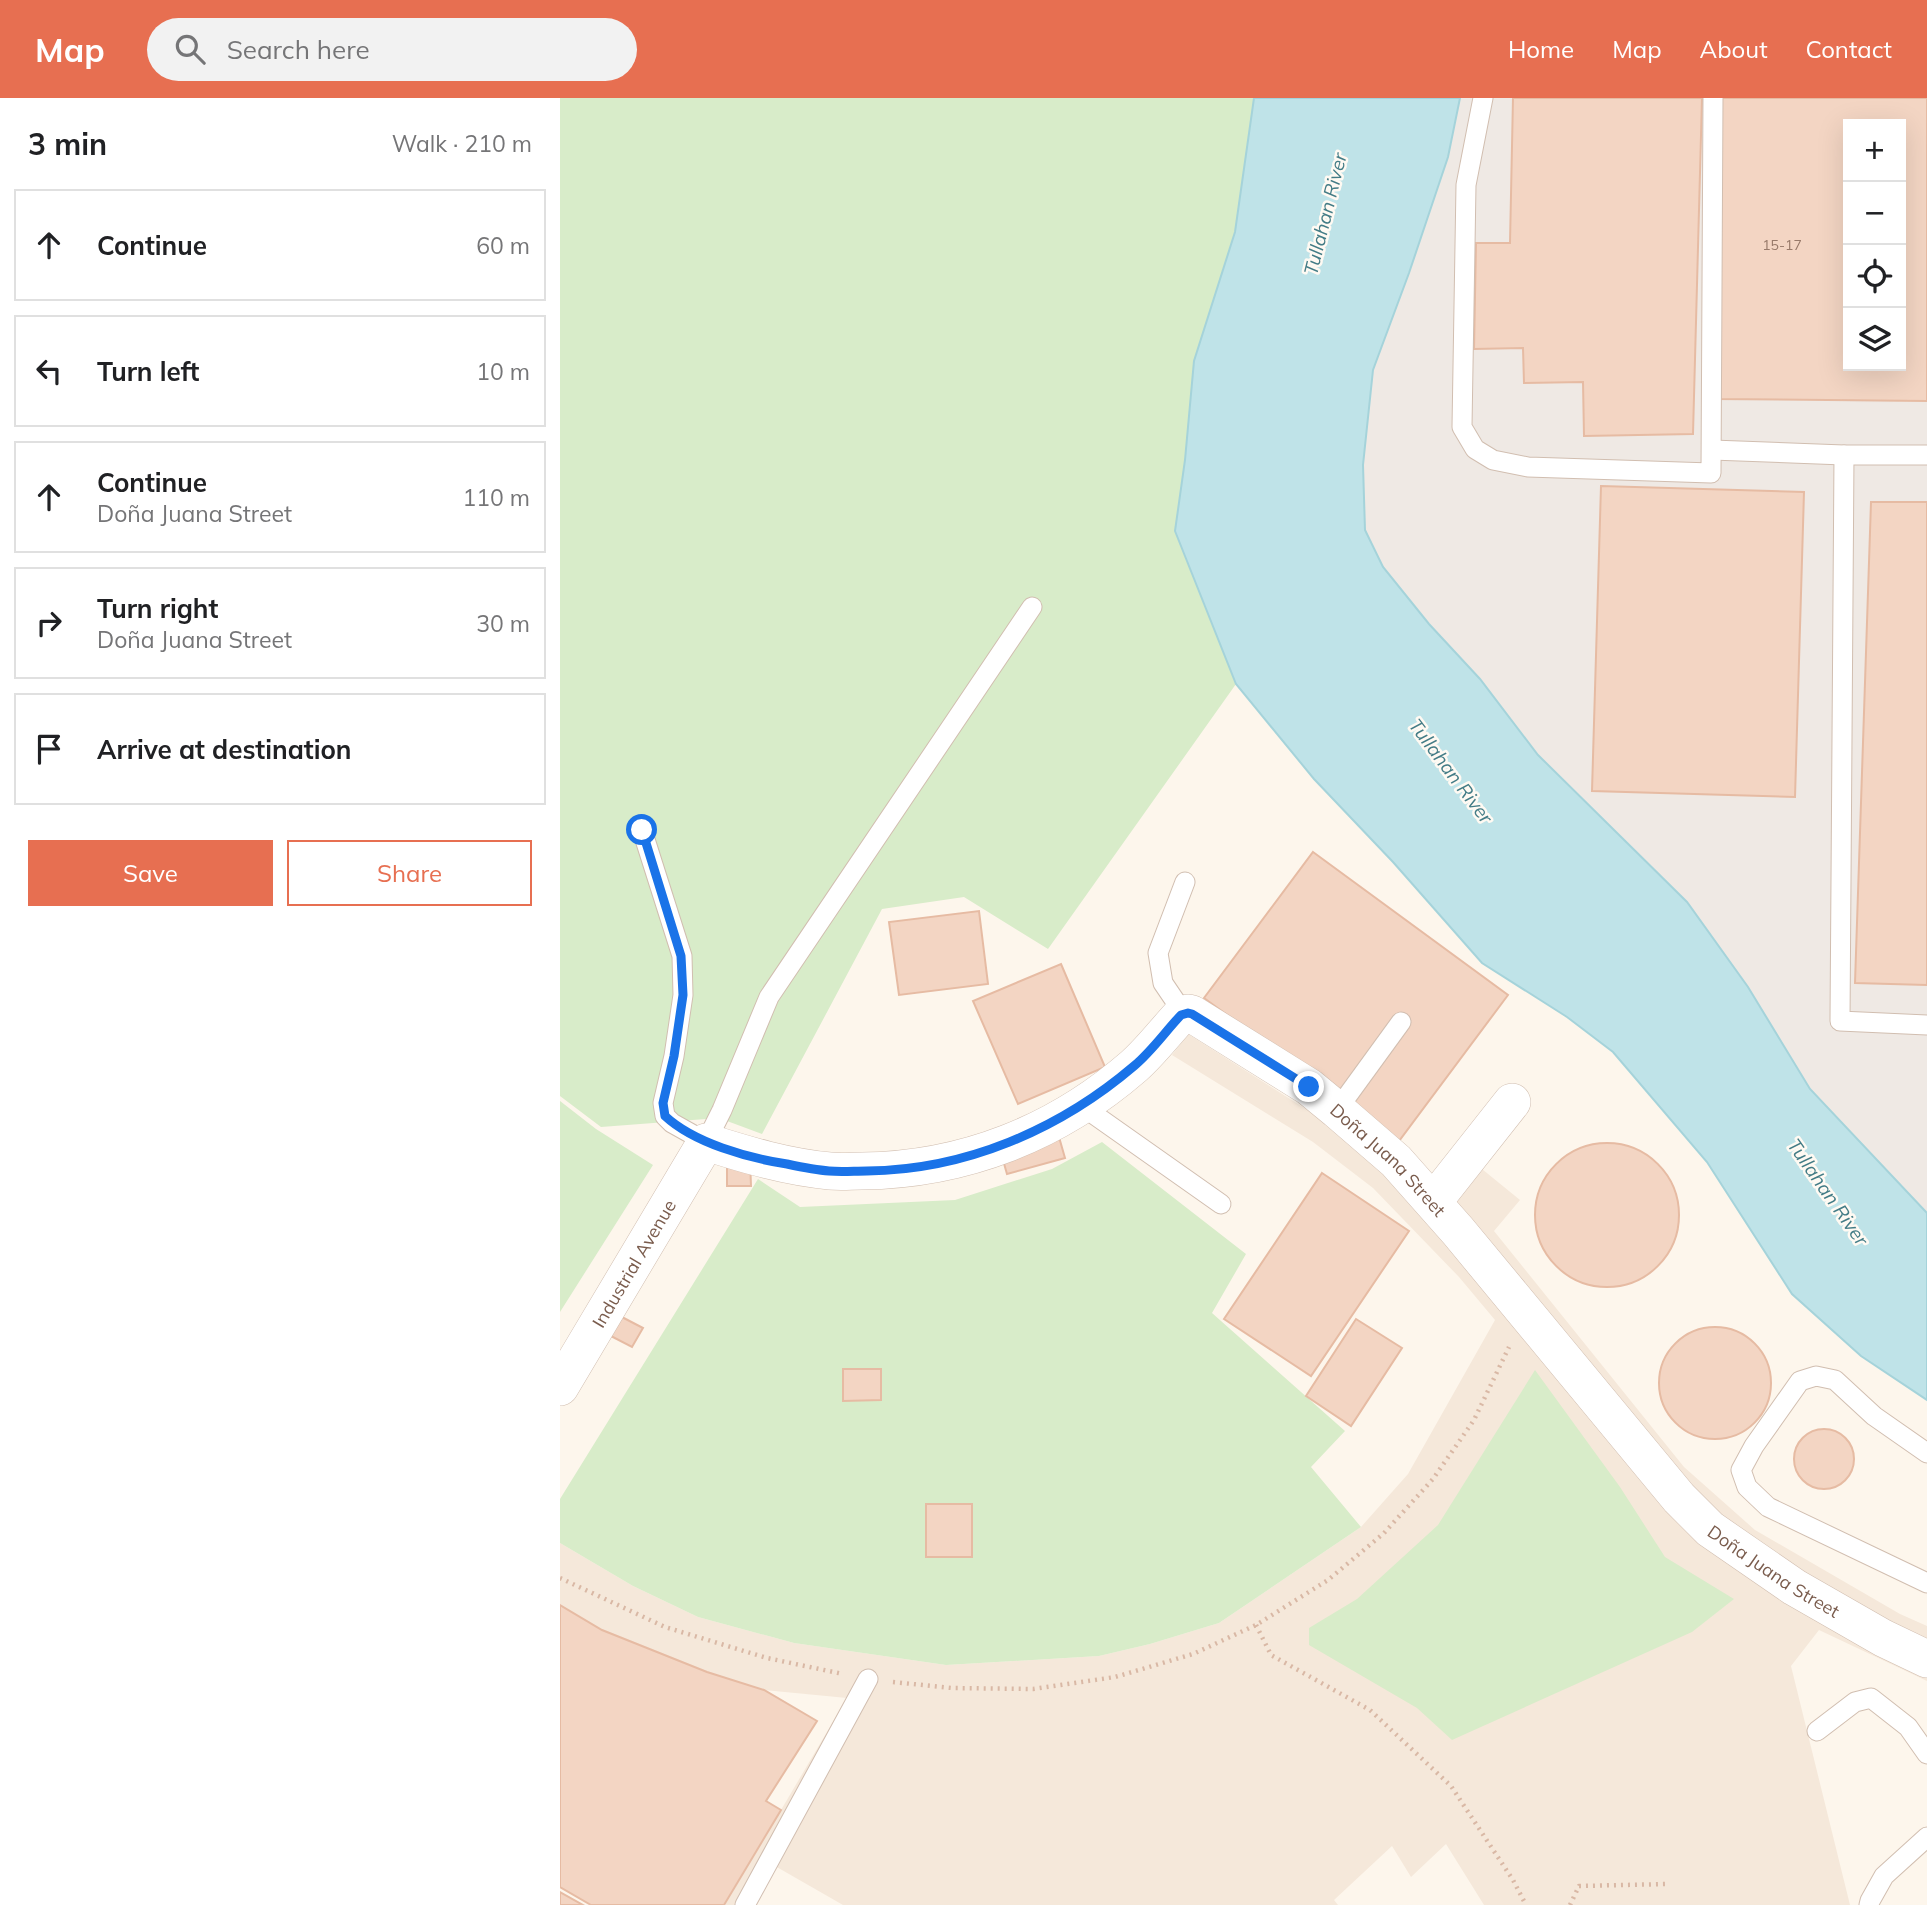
<!DOCTYPE html>
<meta charset="utf-8">
<style>
body{margin:0;font-family:Mulish,sans-serif;background:#f2f2f2;color:#202124}
.controls{position:absolute;right:21px;top:21px;display:grid;overflow:hidden;border-radius:0px;box-shadow:0 7px 28px #0002}
.controls button{width:63px;height:63px;display:grid;place-items:center;padding:0;border:0;border-bottom:2px solid #e0e0e0;background:#fff;color:#202124;font:35px sans-serif}
.stop{position:absolute;width:21px;height:21px;margin:-16px;border:5px solid #1a73e8;border-radius:50%;background:#fff}
.stop.end{background:#1a73e8;border-color:#fff;box-shadow:0 2px 7px #0008}
.list{margin:0;padding:0;list-style:none}
h2{display:flex;justify-content:space-between;align-items:center;height:91px;margin:0;padding:0 28px;font-size:30px}
h2 small{font-size:23px;font-weight:400;color:#757577}
.list li{display:grid;grid-template-columns:46px 1fr auto;gap:21px;align-items:center;box-sizing:border-box;height:112px;margin:0 14px 14px;padding:0 14px;border:2px solid #e0e0e0;border-radius:0px}
.list b{display:block;font-size:26px;white-space:nowrap}
.list p{margin:0;font-size:23px;white-space:nowrap;color:#757577}
.list em{font-size:23px;font-style:normal;color:#757577}
.actions{display:flex;gap:14px;padding:21px 28px}
.actions a{flex:1;padding:16px 0;border:2px solid #e76f51;border-radius:0px;text-align:center;font-size:24px;color:#e76f51}
.actions .main{background:#e76f51;color:#fff}
.icon{flex:none;width:38px;height:38px;fill:none;stroke:currentColor;stroke-width:2;stroke-linecap:round;stroke-linejoin:round}
.map{position:relative;flex:none;width:1367px;height:1807px;overflow:hidden}
header{display:flex;align-items:center;gap:42px;box-sizing:border-box;height:98px;padding:0 35px;background:#e76f51;color:#fff}
header strong{font-size:33px}
nav{display:flex;gap:38px;margin-inline-start:auto;font-size:24px}
.search{width:490px;height:63px;background:#f2f2f2;display:flex;align-items:center;gap:18px;box-sizing:border-box;padding:0 24px;border-radius:38px;color:#757577;font-size:26px}
main{display:flex}
aside{flex:1;background:#fff}
.map>svg:first-child{display:block}
.residential{fill:#f5e8da}
.industrial{fill:#efe9e4;fill-rule:evenodd}
.green{fill:#d8ecc9}
.water{fill:#bfe3e8;stroke:#a5d3da;stroke-width:2}
.building{fill:#f3d5c3;stroke:#e6bba3;stroke-width:2;fill-rule:evenodd}
.lines{fill:none;stroke-linecap:round;stroke-linejoin:round}
.service-casing{stroke:#d1beb0;stroke-width:21}
.minor-casing{stroke:#d1beb0;stroke-width:38}
.path{stroke:#d9b8a5;stroke-width:4.5;stroke-dasharray:2 5;stroke-linecap:butt}
.service{stroke:#fff;stroke-width:19}
.minor{stroke:#fff;stroke-width:37}
.route{stroke:#1a73e8;stroke-width:9}
.labels{text-anchor:middle;dominant-baseline:central;stroke-width:5;stroke-linejoin:round;paint-order:stroke}
.number-label{font-size:14px;fill:#987a6a}
.street-label{font-size:18px;fill:#7a5c4d;stroke:#fffaf3}
.water-label{font-size:19px;font-style:italic;fill:#437c86;stroke:#fffaf3}
</style>
<header>
<strong>Map</strong>
<div class="search"><svg class="icon" aria-label="search" viewBox="0 0 24 24"><circle cx="10" cy="10" r="6"/><path d="M15 15l6 6"/></svg>Search here</div>
<nav><a>Home</a><a>Map</a><a>About</a><a>Contact</a></nav>
</header>
<main>
<aside>
<h2>3 min<small>Walk · 210 m</small></h2>
<ul class="list">
<li><svg class="icon" aria-label="ahead" viewBox="0 0 24 24"><path d="M12 20V5M6 11l6-6 6 6"/></svg><div><b>Continue</b></div><em>60 m</em></li>
<li><svg class="icon" aria-label="left" viewBox="0 0 24 24"><path d="M17 20v-9H6M10 6l-5 5 5 5"/></svg><div><b>Turn left</b></div><em>10 m</em></li>
<li><svg class="icon" aria-label="ahead" viewBox="0 0 24 24"><path d="M12 20V5M6 11l6-6 6 6"/></svg><div><b>Continue</b><p>Doña Juana Street</p></div><em>110 m</em></li>
<li><svg class="icon" aria-label="right" viewBox="0 0 24 24"><path d="M7 20v-9h11M14 6l5 5-5 5"/></svg><div><b>Turn right</b><p>Doña Juana Street</p></div><em>30 m</em></li>
<li><svg class="icon" aria-label="arrive" viewBox="0 0 24 24"><path d="M6 21V4h12l-3 4 3 4H6"/></svg><div><b>Arrive at destination</b></div></li>
</ul>
<div class="actions"><a class="main">Save</a><a>Share</a></div>
</aside>
<div class="map">
<svg width="1367" height="1807" viewBox="0 0 1367 1807">
<rect width="100%" height="100%" fill="#fdf6ec"/>
<path class="residential" d="M628 936 763 1022 860 1105 906 1058 960 1102 934 1133 1124 1369 1195 1432 1340 1516 1367 1528V1583L1259 1532 1231 1568 1290 1807H924L886 1746 851 1779 832 1748 774 1802 778 1807H283L215 1768 193 1807H165L287 1600 204 1592 147 1574 42 1532 0 1507V1445L73 1488 138 1519 234 1545 386 1567 539 1558 590 1546 659 1525 801 1429 848 1376 935 1222 899 1179 813 1090 753 1044 612 957Z"/>
<path class="industrial" d="M900 0H1367V1115L1250 991 1188 889 1127 804 978 657 823 469 805 432 803 367 813 272 849 175 888 59ZM1288 26H1341V268H1288Z"/>
<g class="green">
<path d="M0 0H694L675 134 634 263 625 362 615 433 676 586 488 851 404 799 322 811 202 1036 159 1020 41 1029 0 998Z"/>
<path d="M0 1003 36 1031 93 1067 0 1214Z"/>
<path d="M542 1044 686 1156 652 1215 785 1333 751 1369 801 1429 659 1525 590 1546 539 1558 386 1567 234 1545 138 1519 73 1488 0 1445V1401L198 1081 240 1109 395 1102 492 1071Z"/>
<path d="M975 1272 1060 1389 1105 1459 1174 1501 1132 1534 892 1642 857 1610 749 1547V1530L797 1501 878 1427Z"/>
</g>
<path class="water" d="M694 0H900L888 59 849 175 813 272 803 367 805 432 823 469 869 526 920 581 978 657 1127 804 1188 889 1250 991 1367 1115V1302L1301 1258 1232 1196 1147 1064 1053 954 1007 919 922 865 833 764 754 681 676 586 615 433 625 362 634 263 675 134Z"/>
<g class="building">
<path d="M953 0H1142L1133 336 1024 338 1023 284 964 285 963 250 914 251 916 145H950Z"/>
<path d="M1158 0H1367V303L1154 301ZM1288 26H1341V268H1288Z"/>
<path d="M1041 388 1244 394 1235 699 1032 693Z"/>
<path d="M1311 404H1367V887L1295 885Z"/>
<path d="M753 754 948 897 839 1043 644 900Z"/>
<path d="M419 813 428 886 339 897 329 824Z"/>
<path d="M501 866 545 969 458 1006 413 903Z"/>
<path d="M499 1039 505 1060 447 1076 441 1055Z"/>
<circle cx="1047" cy="1117" r="72"/>
<path d="M190 1061 191 1088H167V1062Z"/>
<path d="M762 1075 849 1133 751 1278 664 1221Z"/>
<path d="M58 1217 83 1230 72 1249 47 1236Z"/>
<path d="M796 1221 842 1250 791 1328 746 1298Z"/>
<circle cx="1155" cy="1285" r="56"/>
<path d="M283 1271H321V1302L283 1303Z"/>
<circle cx="1264" cy="1361" r="30"/>
<rect x="366" y="1406" width="46" height="53"/>
<path d="M0 1507 42 1532 147 1574 204 1592 257 1623 206 1703 221 1712 164 1807H31L0 1789Z"/>
<path d="M0 1794 23 1807H0Z"/>
</g>
<g class="lines">
<g class="service-casing">
<g id="service">
<path d="M923 0 906 87 902 329 915 351 933 362 968 369 1151 375 1153 0"/>
<path d="M1152 352 1284 357H1367"/>
<path d="M1284 357 1280 923 1367 927"/>
<path d="M82 732 122 858 123 897 114 958 103 1005 105 1018 112 1025 146 1044 162 1012 209 899 472 509"/>
<path d="M624 916 603 885 598 855 625 784"/>
<path d="M522 1008 661 1106"/>
<path d="M777 1012 841 924"/>
<path d="M1367 1355 1314 1318 1275 1282 1256 1278 1240 1283 1194 1348 1181 1372 1187 1389 1208 1409 1367 1485"/>
<path d="M1257 1633 1295 1604 1311 1600 1348 1629 1367 1656"/>
<path d="M185 1807 308 1581"/>
<path d="M1309 1807 1310 1803 1324 1778 1367 1739"/>
</g>
</g>
<g class="minor-casing">
<g id="minor">
<path d="M873 1104 952 1004"/>
<path id="s1" d="M0 1289 146 1044C187 1057 227 1069 270 1073 281 1074 291 1073 302 1073 404 1072 497 1035 574 968 591 953 605 934 621 917L628 915 632 916 749 989 777 1012 836 1063 898 1133 1119 1400 1150 1431 1234 1489 1323 1540 1367 1561"/>
</g>
</g>
<g class="path">
<path d="M0 1480 105 1529 207 1560 283 1576"/>
<path d="M696 1527 711 1557 810 1612 891 1688 953 1782 966 1807"/>
<path d="M333 1584 392 1590 473 1591 555 1579 633 1556 696 1527 768 1482 824 1435 873 1381 914 1322 949 1249"/>
<path d="M1010 1807 1019 1788 1108 1786"/>
</g>
<use href="#service" class="service"/>
<use href="#minor" class="minor"/>
</g>
<g class="lines">
<path class="route" d="M82 732 121 858 123 897 114 958 103 1005 105 1018C134 1045 188 1060 227 1066 241 1069 255 1072 269 1073 281 1074 294 1073 307 1073 405 1072 499 1032 574 968 591 954 605 934 621 917L628 915 632 916 749 989"/>
</g>
<g class="labels">
<g class="number-label">
<text x="1222" y="147">15-17</text>
</g>
<g class="street-label">
<text stroke="none"><textPath href="#s1" startOffset="1069">Doña Juana Street</textPath></text>
<text stroke="none"><textPath href="#s1" startOffset="144">Industrial Avenue</textPath></text>
<text stroke="none"><textPath href="#s1" startOffset="1636">Doña Juana Street</textPath></text>
</g>
<g class="water-label">
<text transform="translate(765 116) rotate(-76)">Tullahan River</text>
<text transform="translate(891 673) rotate(53)">Tullahan River</text>
<text transform="translate(1268 1094) rotate(55)">Tullahan River</text>
</g>
</g>
</svg>
<div class="controls">
<button>+</button>
<button>−</button>
<button><svg class="icon" aria-label="locate" viewBox="0 0 24 24"><circle cx="12" cy="12" r="6"/><path d="M12 2v4M12 18v4M2 12h4M18 12h4"/></svg></button>
<button><svg class="icon" aria-label="layers" viewBox="0 0 24 24"><path d="M12 4l9 5-9 5-9-5zM3 14l9 5 9-5"/></svg></button>
</div>
<div class="stop" style="left:82px;top:732px"></div>
<div class="stop end" style="left:749px;top:989px"></div>
</div>
</main>
